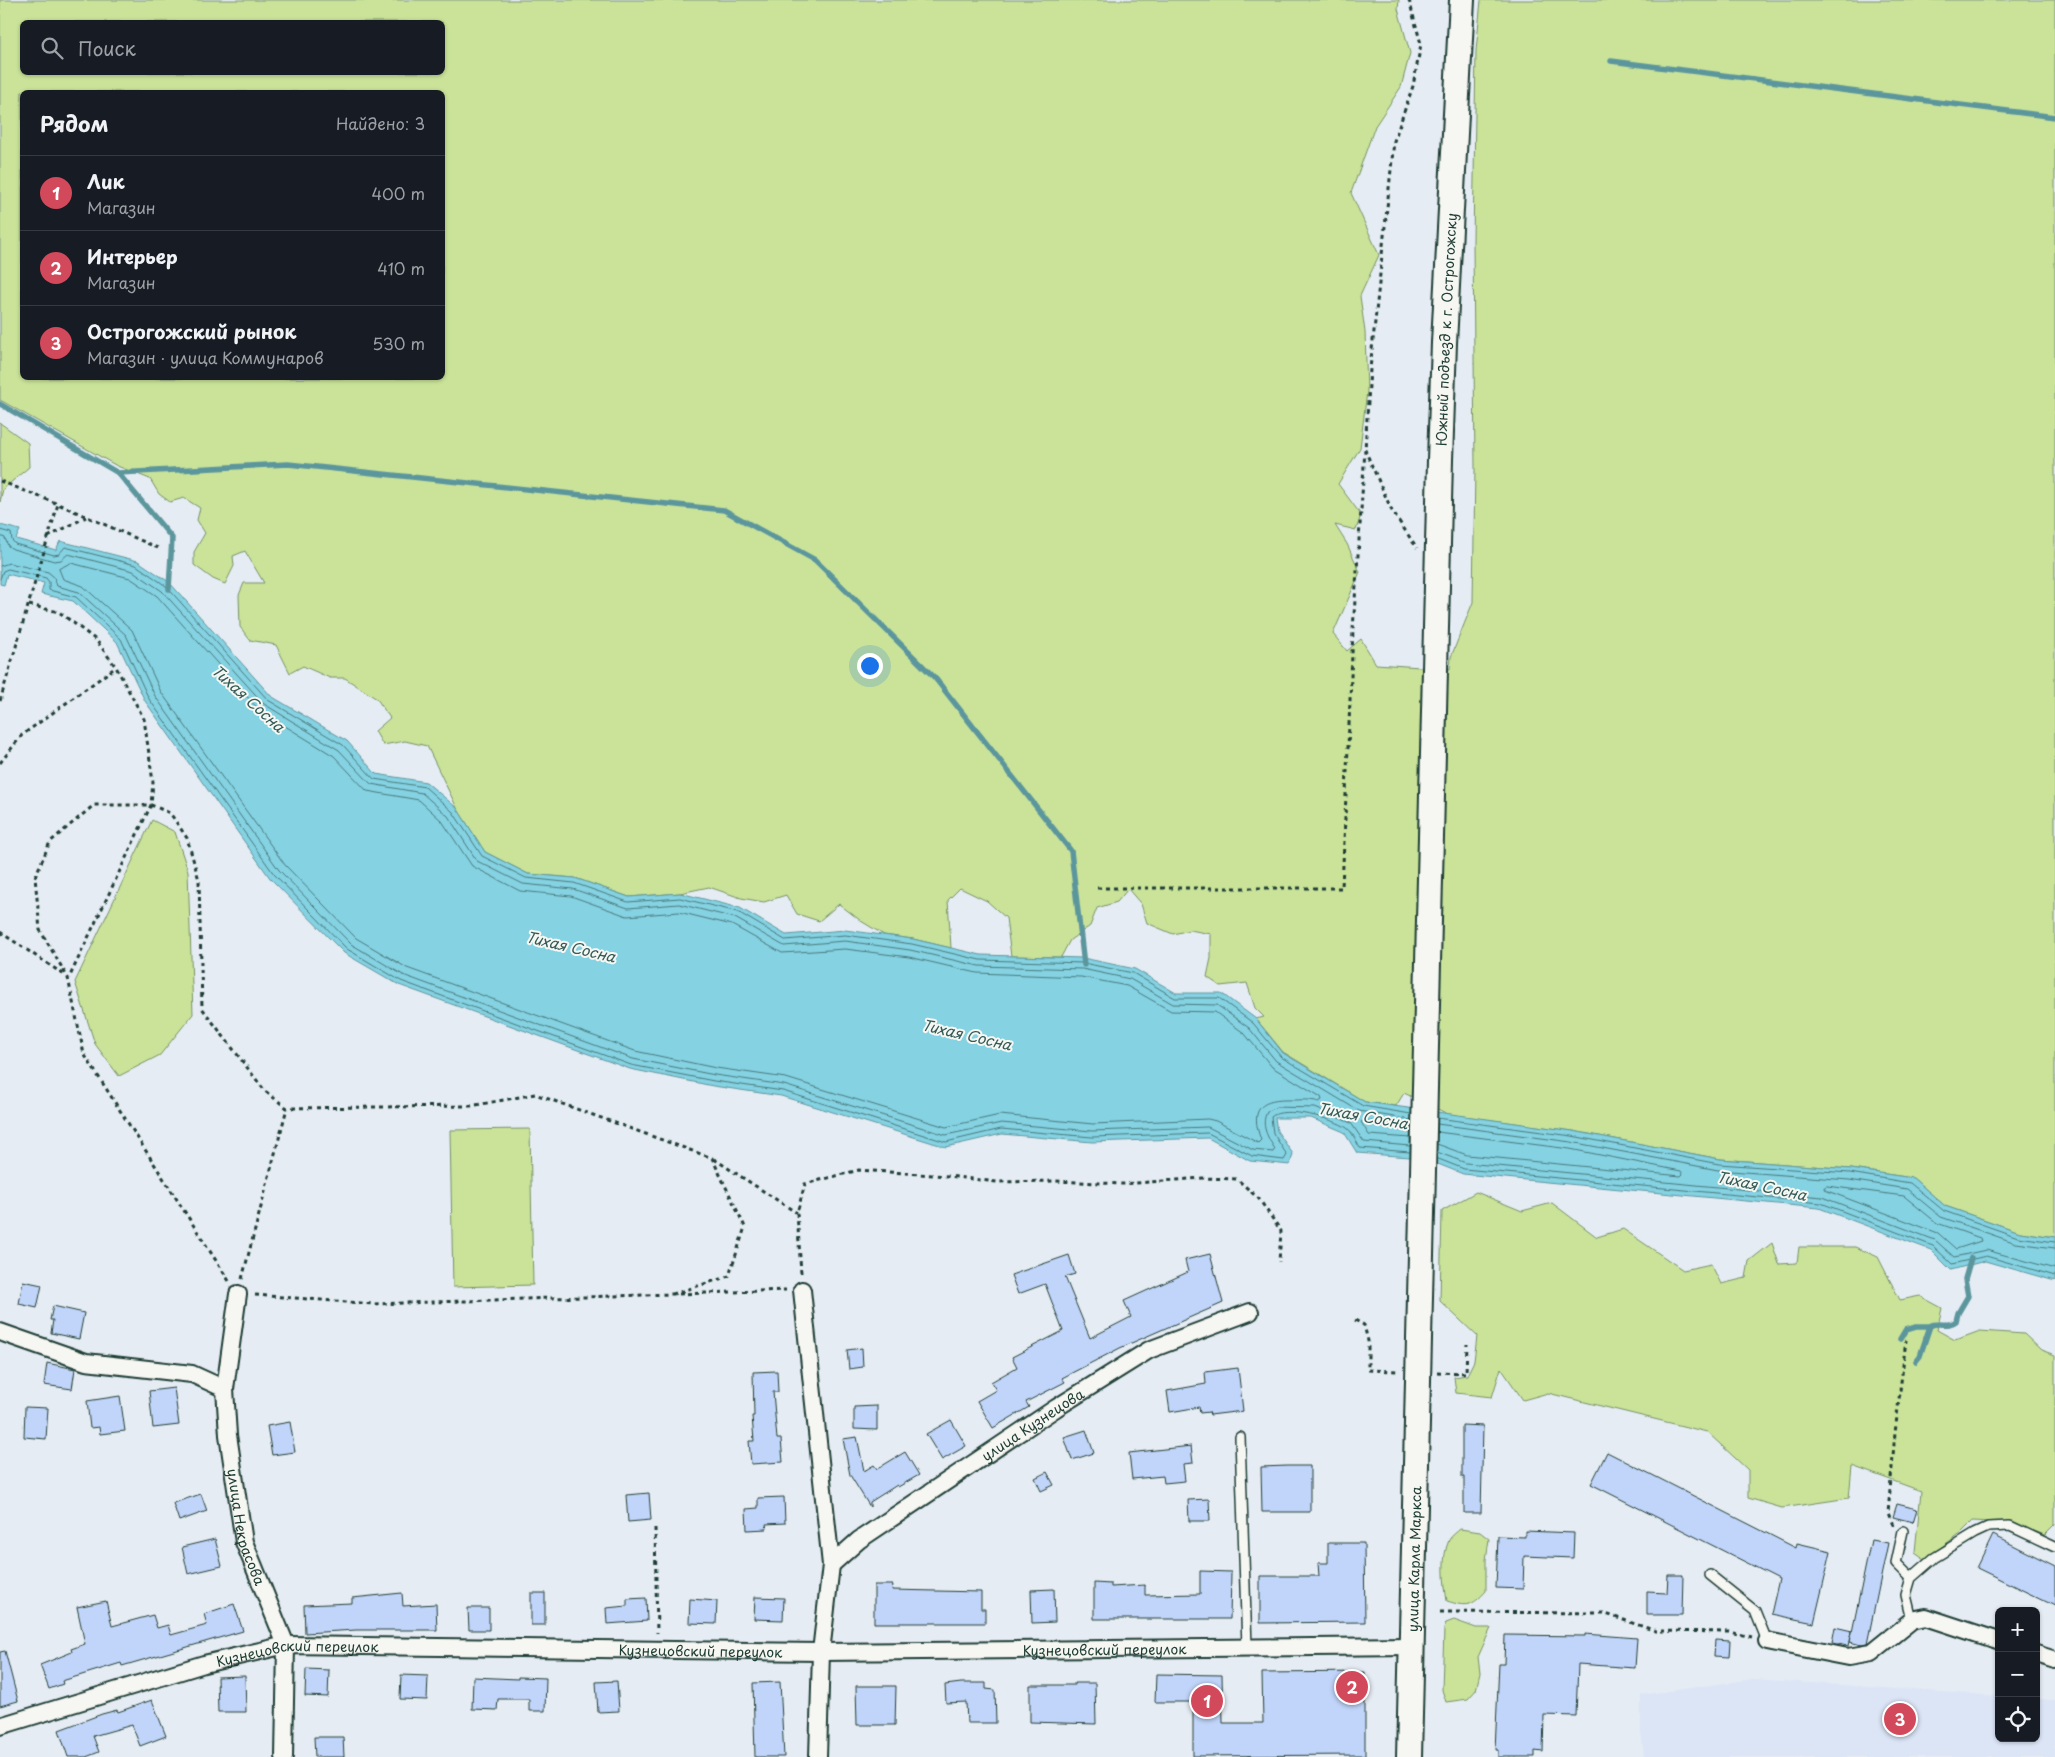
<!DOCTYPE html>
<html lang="ru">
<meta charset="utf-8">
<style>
body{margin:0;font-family:"Playpen Sans",sans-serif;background:#242831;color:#f1f3f6}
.controls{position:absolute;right:15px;bottom:15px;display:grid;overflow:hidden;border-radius:8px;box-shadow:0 1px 4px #0004}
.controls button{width:45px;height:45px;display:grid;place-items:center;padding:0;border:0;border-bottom:1px solid #363941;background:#171b24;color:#f1f3f6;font:25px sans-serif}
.you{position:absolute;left:869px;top:665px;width:18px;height:18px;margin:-12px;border:4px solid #fff;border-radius:50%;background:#1a73e8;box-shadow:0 0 0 8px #1a73e833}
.badge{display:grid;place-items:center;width:32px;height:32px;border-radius:50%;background:#d1495b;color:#fff;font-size:16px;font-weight:700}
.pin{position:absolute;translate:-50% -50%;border:2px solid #fff;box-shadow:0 1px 5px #0006}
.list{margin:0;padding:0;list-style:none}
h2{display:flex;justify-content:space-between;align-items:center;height:65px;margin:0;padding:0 20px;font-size:21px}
h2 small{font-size:16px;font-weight:400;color:#9ea1a6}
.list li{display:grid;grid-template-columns:32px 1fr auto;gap:15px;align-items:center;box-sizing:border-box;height:75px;padding:0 20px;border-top:1px solid #363941}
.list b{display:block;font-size:19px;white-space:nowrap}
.list p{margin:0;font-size:16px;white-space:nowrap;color:#9ea1a6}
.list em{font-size:16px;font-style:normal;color:#9ea1a6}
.icon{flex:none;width:28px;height:28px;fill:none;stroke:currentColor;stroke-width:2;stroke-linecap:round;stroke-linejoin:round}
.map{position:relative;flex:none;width:2055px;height:1757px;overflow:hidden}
.search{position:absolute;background:#171b24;box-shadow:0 1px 4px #0004;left:20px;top:20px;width:425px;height:55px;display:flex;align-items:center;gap:12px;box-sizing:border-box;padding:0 18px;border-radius:8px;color:#9ea1a6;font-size:19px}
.panel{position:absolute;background:#171b24;box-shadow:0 1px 4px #0004;left:20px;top:90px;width:425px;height:290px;border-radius:8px}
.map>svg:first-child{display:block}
.built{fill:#dbe5f6}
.green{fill:#cae399;stroke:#749066;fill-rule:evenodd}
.water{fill:#85d2e3;stroke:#5c969d}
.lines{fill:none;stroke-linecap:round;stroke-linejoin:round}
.shore{stroke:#48797a;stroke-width:1}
.stream{stroke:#5c969d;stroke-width:5.5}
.building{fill:#c1d5fa;stroke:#1f3d34}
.service-casing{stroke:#1f3d34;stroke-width:12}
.minor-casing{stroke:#1f3d34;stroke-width:20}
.secondary-casing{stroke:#1f3d34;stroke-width:28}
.path{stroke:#1f3d34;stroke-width:3;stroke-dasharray:4 4;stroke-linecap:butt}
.service{stroke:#f6f6f2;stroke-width:9}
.minor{stroke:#f6f6f2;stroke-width:16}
.secondary{stroke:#f6f6f2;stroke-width:24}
.labels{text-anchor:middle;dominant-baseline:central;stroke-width:4;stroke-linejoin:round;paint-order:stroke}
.street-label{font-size:14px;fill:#1f3d34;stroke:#f6f6f2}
.water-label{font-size:15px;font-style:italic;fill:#335b57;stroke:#f6f6f2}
</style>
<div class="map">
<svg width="2055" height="1757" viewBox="0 0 2055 1757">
<rect width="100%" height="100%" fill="#e6ecf4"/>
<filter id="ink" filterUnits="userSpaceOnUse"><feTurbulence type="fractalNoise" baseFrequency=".02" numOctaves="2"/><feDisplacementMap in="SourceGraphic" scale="10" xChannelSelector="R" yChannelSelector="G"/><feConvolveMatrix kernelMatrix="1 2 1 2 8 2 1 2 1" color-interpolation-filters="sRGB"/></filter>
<g filter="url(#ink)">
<path class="built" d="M1753 1679 1999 1696V1738H2036V1699L2055 1700V1757H1644L1641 1732V1695Z"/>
<g class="green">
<path d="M0 0H1399L1398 9 1410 53 1401 87 1375 126 1351 193 1379 255 1360 296 1365 332 1367 391 1360 448 1338 484 1361 515 1356 530 1335 525 1347 544 1360 572 1333 634 1347 651 1361 639 1376 664 1450 669 1451 657 1473 602 1475 469 1473 241 1476 51 1481 0H2055V1237L2020 1232 1945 1206 1913 1178 1851 1169 1720 1159 1573 1131 1448 1114 1404 1093 1396 1106 1365 1102 1283 1052 1256 1019 1264 1017 1255 1008 1247 983 1220 986 1207 977 1211 958V934L1190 930 1173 934 1147 923 1141 904 1128 889 1117 902 1097 908 1090 926 1070 940 1061 957 1011 956 1006 918 987 901 960 888 948 900 951 948 913 939 884 935 861 921 839 904 819 921 797 914 786 895 764 902 741 898 709 887 680 893 629 897 575 878 528 874 485 852 457 808 427 746 405 741 383 745 375 731 390 718 377 699 345 678H330L303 666 290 673 276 645 250 640 240 627 239 595 244 583H264L245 551 233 556 234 566 225 584 213 579 194 565V552L205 533 197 520 200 508 184 498 170 502 159 494 150 479 117 466 0 400ZM22 22H442V72H22ZM22 92H442V378H22Z"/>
<path d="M0 423 28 443 29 467 3 489 0 502Z"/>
<path d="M152 820 175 832 188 871 193 1014 160 1055 119 1076 95 1044 75 982Z"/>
<path d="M530 1129 533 1285 453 1287 450 1130Z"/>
<path d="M1476 1192 1522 1211 1552 1203 1597 1237 1623 1229 1683 1270 1711 1264 1721 1284 1746 1278 1749 1261 1772 1243 1779 1264 1797 1263 1799 1247H1855L1878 1257 1900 1300 1920 1296 1942 1308 1937 1330 1955 1340 1980 1331 2024 1334 2041 1350 2055 1355V1525L2045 1535 2011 1523 1973 1521 1962 1532 1925 1559 1915 1552 1921 1491 1852 1466 1849 1498 1782 1508 1748 1498V1470L1707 1432 1548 1393 1523 1400 1501 1368 1492 1397 1456 1393 1454 1377 1467 1375 1474 1361 1477 1336 1440 1301 1442 1211Z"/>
<path d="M1460 1529 1480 1532 1489 1539 1486 1560V1591C1472 1607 1466 1607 1447 1601 1444 1582 1441 1558 1449 1540 1451 1536 1457 1532 1460 1529Z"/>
<path d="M1454 1620 1476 1628H1491L1478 1657 1480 1673 1476 1690 1468 1699 1446 1702 1442 1690 1444 1629 1446 1623Z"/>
</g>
<path class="water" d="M0 525 20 530 16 539 56 550 60 541 138 561 169 582 271 696 347 741 376 774 426 782 457 808 485 852 528 874 575 878 629 897 680 893 740 908 786 935 845 930 913 939 981 955 1083 958 1135 969 1176 993H1221L1256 1019 1283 1053 1365 1102 1573 1131 1720 1159 1851 1169 1913 1178 1945 1206 2020 1232 2055 1237V1281L1985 1261 1951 1270 1931 1250 1819 1208 1463 1174 1423 1158 1357 1153 1344 1132 1311 1118H1275L1277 1131 1293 1154 1290 1165 1250 1161 1208 1138 1092 1142 1002 1134 946 1147 781 1096 713 1086 630 1069 399 985 344 953 270 878 145 701 117 642 73 601 41 594 44 583 7 574 4 585 0 584Z"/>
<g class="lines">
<g class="shore">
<path d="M0 530 11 533 12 540 15 544 54 555 59 554 65 547 136 565 166 586 268 700 343 745 374 779 425 787 453 812 482 856 526 878 574 883 628 902 680 898 738 912 785 940 845 935 912 944 980 960 1083 963 1133 973 1175 998H1219L1253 1023 1281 1057 1363 1106 1411 1114"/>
<path d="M0 536 5 538 8 546 13 549 54 561 61 560 68 554 133 571 162 591 264 704 339 750 371 784 422 793 448 816 477 861 523 884 573 889 628 908 679 904 735 918 784 946 845 941 910 950 979 966 1082 969 1130 979 1173 1004 1217 1005 1249 1028 1276 1061 1359 1111 1411 1120"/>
<path d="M71 563 130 578 157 596 259 710 334 756 367 791 419 800 442 821 472 866 520 891 571 896 627 916 679 912 732 925 782 953 845 949 909 957 977 973 1081 977 1127 986 1171 1011 1215 1012 1244 1033 1272 1067 1321 1097 1322 1100 1319 1102C1310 1099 1301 1100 1292 1100 1261 1099 1249 1108 1261 1140L1258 1143 1216 1121 1208 1119 1093 1124 1000 1115 946 1127 786 1078 716 1068 635 1051 407 968 356 938 285 865 161 692 132 630 83 586 63 579 59 569Z"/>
<path d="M0 566 9 563 48 572 54 577 57 586 79 592 126 635 155 696 279 870 351 944 403 975 633 1059 715 1075 784 1085 946 1135 1001 1123 1092 1131 1208 1127 1253 1150 1273 1152 1275 1149C1268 1138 1260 1125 1267 1112L1276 1107 1315 1108 1351 1123 1364 1142 1410 1146"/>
<path d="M0 579 3 571 8 569 46 578 49 582V590L76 597 121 639 149 699 274 874 347 949 401 981 631 1065 714 1081 783 1091 946 1142 1001 1129 1092 1137 1208 1133 1252 1156 1284 1160 1287 1155 1273 1133 1271 1117C1283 1105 1335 1119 1347 1128 1353 1132 1356 1142 1360 1148L1410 1152"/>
<path d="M1437 1118 1572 1136 1719 1164 1850 1173 1910 1183 1944 1211 2018 1237 2055 1242"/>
<path d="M1437 1124 1571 1142 1718 1170 1849 1180 1907 1189 1941 1217 2016 1243 2055 1248"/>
<path d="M1411 1138 1369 1135 1361 1122 1364 1120 1411 1128"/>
<path d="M1437 1144 1467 1155 1681 1176 1683 1174 1681 1171 1570 1149 1437 1132"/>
<path d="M1437 1152 1466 1163 1822 1197 1935 1240 1954 1257 1986 1250 2055 1269"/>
<path d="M1436 1158 1464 1169 1821 1203 1933 1246 1952 1264 1986 1256 2055 1276"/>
<path d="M1827 1186 1904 1196 1937 1223 1980 1238 1981 1241 1956 1249 1938 1233 1825 1190 1824 1188Z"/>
</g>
<g class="stream">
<path d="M1611 61 2055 117"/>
<path d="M0 404 118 473 172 538 169 589"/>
<path d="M118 473 288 464 724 510 815 560 935 678 1071 851 1084 965"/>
<path d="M1900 1339 1906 1329 1916 1326H1930"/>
<path d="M1916 1361 1920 1356 1930 1326C1938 1321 1948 1328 1956 1321L1958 1313 1968 1296 1965 1279 1971 1258"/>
</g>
</g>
<g class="building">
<path d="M1210 1254 1223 1303 1120 1348 1062 1378 1065 1382 1026 1402 1029 1407 993 1428 977 1401 996 1390 991 1382 1017 1367 1012 1357 1063 1331 1045 1284 1018 1294 1011 1275 1069 1255 1075 1274 1065 1277 1090 1338 1131 1317 1124 1301 1188 1272 1185 1260Z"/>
<path d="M23 1281 42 1285 37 1308 19 1304Z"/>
<path d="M53 1306 84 1313 79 1339 51 1333 53 1320H50Z"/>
<path d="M862 1348 863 1367 849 1369 847 1350Z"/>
<path d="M47 1363 75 1369 72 1389 44 1385Z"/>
<path d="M1238 1368 1243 1411 1210 1415 1209 1412 1200 1413 1199 1407 1170 1412 1167 1391 1206 1384 1205 1372Z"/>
<path d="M777 1371 778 1392H773L777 1439H781L783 1462 751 1464 749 1441H754L752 1416H754L753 1372Z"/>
<path d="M174 1388 179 1425 153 1428 149 1391Z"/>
<path d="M120 1396 125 1431 100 1434 99 1427 90 1428 87 1401Z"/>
<path d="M877 1406V1430L854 1429V1407Z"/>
<path d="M25 1407 48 1408 46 1439 24 1437Z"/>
<path d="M951 1420 966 1446 942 1460 926 1434Z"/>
<path d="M290 1422 295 1452 272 1455 267 1426Z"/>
<path d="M1462 1425 1483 1426 1481 1513H1464V1477H1462Z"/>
<path d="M1086 1430 1094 1453 1072 1460 1064 1437Z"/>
<path d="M857 1437 864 1471 874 1465 877 1469 905 1452 919 1475 898 1487 897 1485 870 1502V1507L850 1475 843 1439Z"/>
<path d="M1191 1446 1193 1463 1183 1464 1185 1481 1164 1483 1163 1476 1132 1479 1129 1453Z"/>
<path d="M1607 1452 1796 1548 1797 1543 1831 1551 1814 1623 1771 1614 1779 1579 1591 1484Z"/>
<path d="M1287 1466H1310V1512H1262L1261 1467Z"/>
<path d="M1047 1472 1054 1485 1041 1491 1035 1478Z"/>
<path d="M649 1493 651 1520 628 1522 626 1495Z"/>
<path d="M201 1494 207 1511 179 1521 173 1503Z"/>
<path d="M784 1497 785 1523 766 1524 767 1529 747 1530 746 1509 758 1508V1498Z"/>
<path d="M1209 1499 1210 1521H1189L1188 1500Z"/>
<path d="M1897 1504 1917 1509 1913 1522 1893 1517Z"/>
<path d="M1525 1531 1574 1533 1573 1558 1524 1556 1523 1589 1496 1588 1498 1536 1525 1537Z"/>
<path d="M1993 1535 2055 1566V1606L1977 1568Z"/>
<path d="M215 1539 222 1566 188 1574 182 1547Z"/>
<path d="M1871 1540 1888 1543 1867 1644 1861 1645 1850 1642Z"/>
<path d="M1328 1543H1364L1365 1622 1260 1623V1576H1319L1318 1563H1328Z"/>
<path d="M1200 1571 1231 1572 1230 1619H1094V1583L1111 1584V1587L1145 1585V1595L1200 1594Z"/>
<path d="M1668 1575H1683L1682 1615H1647V1592L1667 1593Z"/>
<path d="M874 1585H893L892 1590 981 1592V1609H985V1623H874Z"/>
<path d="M1054 1589 1055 1622 1032 1623 1031 1590Z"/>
<path d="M402 1593 403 1606 436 1604 437 1630H356L305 1633 304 1605 352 1603V1598Z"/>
<rect x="531" y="1593" width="14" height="32"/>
<path d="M755 1597 784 1598 783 1620 754 1619Z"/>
<path d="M646 1598 647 1621 607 1624 606 1608 627 1606V1599Z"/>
<path d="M690 1599 717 1601 716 1624 689 1623Z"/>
<path d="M106 1601 112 1626 153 1615 157 1628 168 1625 171 1635 207 1625 204 1614 234 1604 243 1631 122 1666 121 1663 62 1681 63 1684 49 1689 40 1665 72 1652 71 1649 85 1644 77 1607Z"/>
<path d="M468 1608H489V1630H469Z"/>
<path d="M1835 1627 1852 1631 1849 1646 1832 1643Z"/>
<path d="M1585 1634 1637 1638 1635 1668 1578 1664 1576 1716 1544 1715 1543 1752 1535 1751V1757H1498V1750H1495L1499 1664H1504L1505 1635 1585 1636Z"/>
<path d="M1715 1640 1730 1641 1729 1657 1714 1656Z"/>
<path d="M5 1651 18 1701 0 1706V1652Z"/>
<path d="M306 1669 329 1670 328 1697 305 1696Z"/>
<path d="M1365 1672V1755L1193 1756V1702H1155L1156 1674 1222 1675 1223 1723H1263L1262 1673Z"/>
<path d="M401 1675 428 1676 427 1700 400 1699Z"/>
<path d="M245 1676 246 1712H218L217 1677Z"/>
<path d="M473 1677 518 1679V1677L546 1678 545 1711H529V1699H498L497 1710 472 1709Z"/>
<path d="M617 1681 619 1711 598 1712 596 1682Z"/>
<path d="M780 1682 784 1757H755L753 1683Z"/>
<path d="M961 1683H986V1689L995 1690 996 1723H967L966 1702 946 1703 945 1685Z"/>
<path d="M1074 1683H1095L1096 1724 1030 1722V1685H1074Z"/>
<path d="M856 1686H896L895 1725H857Z"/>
<path d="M152 1700 166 1736 140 1746 132 1725 93 1736 99 1752 86 1757H68L59 1730 102 1714 117 1710 118 1712Z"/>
<path d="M314 1737H343L344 1757H315Z"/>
</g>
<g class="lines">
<g class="service-casing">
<g id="service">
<path d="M1240 1437 1247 1647"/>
<path d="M1903 1531 1896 1563 1911 1578"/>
<path d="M1710 1575 1755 1611 1767 1641"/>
<path d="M1912 1620 1906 1595 1911 1578 1934 1558 1975 1533 1988 1527 2010 1526 2055 1547"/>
</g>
</g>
<g class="minor-casing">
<g id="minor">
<path d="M802 1290 831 1565 821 1652 818 1757"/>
<path id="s1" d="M238 1294 225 1389 228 1435 244 1542 286 1645 284 1757"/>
<path d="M0 1332 86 1362 192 1374 225 1389"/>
<path id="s2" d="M831 1565 859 1540 1056 1408 1149 1350 1250 1312"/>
<path d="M1767 1641 1848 1657 1871 1653 1912 1620 1926 1617 1999 1641"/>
<path d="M2036 1654 2055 1660"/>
<path id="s3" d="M0 1726 204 1664 286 1645 821 1652 1412 1646"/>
</g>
</g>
<g class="secondary-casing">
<g id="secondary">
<path id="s4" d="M1409 1757 1440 460 1444 343 1462 0"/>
</g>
</g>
<g class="path">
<path d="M1409 0 1421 44 1413 86 1394 141 1370 369 1365 450 1392 511 1417 548"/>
<path d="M0 481 58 504 158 548"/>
<path d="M48 537 86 517"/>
<path d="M29 605 59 612 96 640 116 667 144 719 153 782 151 805 69 978"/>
<path d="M0 701 58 504"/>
<path d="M0 763 22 735 116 667"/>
<path d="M1097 888H1342L1353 630 1365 450"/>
<path d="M0 932 66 976"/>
<path d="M714 1159 797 1213"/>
<path d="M801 1273 797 1213 805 1184 859 1170 949 1176 997 1182 1056 1181 1123 1184 1203 1178 1237 1179 1259 1199 1281 1231 1279 1262"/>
<path d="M242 1279 287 1108"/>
<path d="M229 1281 84 1054 68 978 40 930 35 877 50 842 94 805H151L170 813 187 838 199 880 202 1008 265 1091 287 1108 471 1106 535 1094 712 1158 745 1227 729 1276 673 1294"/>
<path d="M679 1294 786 1290"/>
<path d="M255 1295 374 1304 673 1294"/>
<path d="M1355 1320 1364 1325 1368 1341V1370L1399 1371"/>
<path d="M1437 1372 1466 1373 1467 1344"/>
<path d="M1893 1525 1888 1513 1895 1433 1906 1340"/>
<path d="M655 1528 657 1633"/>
<path d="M1440 1612 1603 1613 1656 1631 1729 1632 1752 1637"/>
</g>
<use href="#service" class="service"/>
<use href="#minor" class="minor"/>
<use href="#secondary" class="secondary"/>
</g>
</g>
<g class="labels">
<g class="street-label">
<text stroke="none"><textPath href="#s4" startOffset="1428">Южный подъезд к г. Острогожску</textPath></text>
<text stroke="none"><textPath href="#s2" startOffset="246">улица Кузнецова</textPath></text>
<text stroke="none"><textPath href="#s1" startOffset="236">улица Некрасова</textPath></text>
<text stroke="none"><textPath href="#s4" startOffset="198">улица Карла Маркса</textPath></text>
<text stroke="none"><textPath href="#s3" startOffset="1116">Кузнецовский переулок</textPath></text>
<text stroke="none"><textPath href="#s3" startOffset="712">Кузнецовский переулок</textPath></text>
<text stroke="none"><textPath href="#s3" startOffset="308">Кузнецовский переулок</textPath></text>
</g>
<g class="water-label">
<text transform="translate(249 698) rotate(42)">Тихая Сосна</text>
<text transform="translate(571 946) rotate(13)">Тихая Сосна</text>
<text transform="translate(967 1034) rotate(13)">Тихая Сосна</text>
<text transform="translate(1363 1115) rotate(10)">Тихая Сосна</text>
<text transform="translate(1762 1185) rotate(12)">Тихая Сосна</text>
</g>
</g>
</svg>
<div class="controls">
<button>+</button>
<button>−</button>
<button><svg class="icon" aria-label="locate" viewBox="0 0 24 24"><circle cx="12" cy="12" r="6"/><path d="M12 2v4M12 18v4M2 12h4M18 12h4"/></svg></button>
</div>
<div class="you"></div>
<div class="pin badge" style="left:1207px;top:1701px">1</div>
<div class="pin badge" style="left:1352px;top:1687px">2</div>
<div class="pin badge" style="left:1900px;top:1719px">3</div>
<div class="search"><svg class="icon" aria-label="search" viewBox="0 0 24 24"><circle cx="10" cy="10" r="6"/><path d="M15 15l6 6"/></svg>Поиск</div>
<section class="panel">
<h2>Рядом<small>Найдено: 3</small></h2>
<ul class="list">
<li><span class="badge">1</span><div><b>Лик</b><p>Магазин</p></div><em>400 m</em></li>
<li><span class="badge">2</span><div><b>Интерьер</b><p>Магазин</p></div><em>410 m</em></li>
<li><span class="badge">3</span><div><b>Острогожский рынок</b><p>Магазин · улица Коммунаров</p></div><em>530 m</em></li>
</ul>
</section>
</div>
